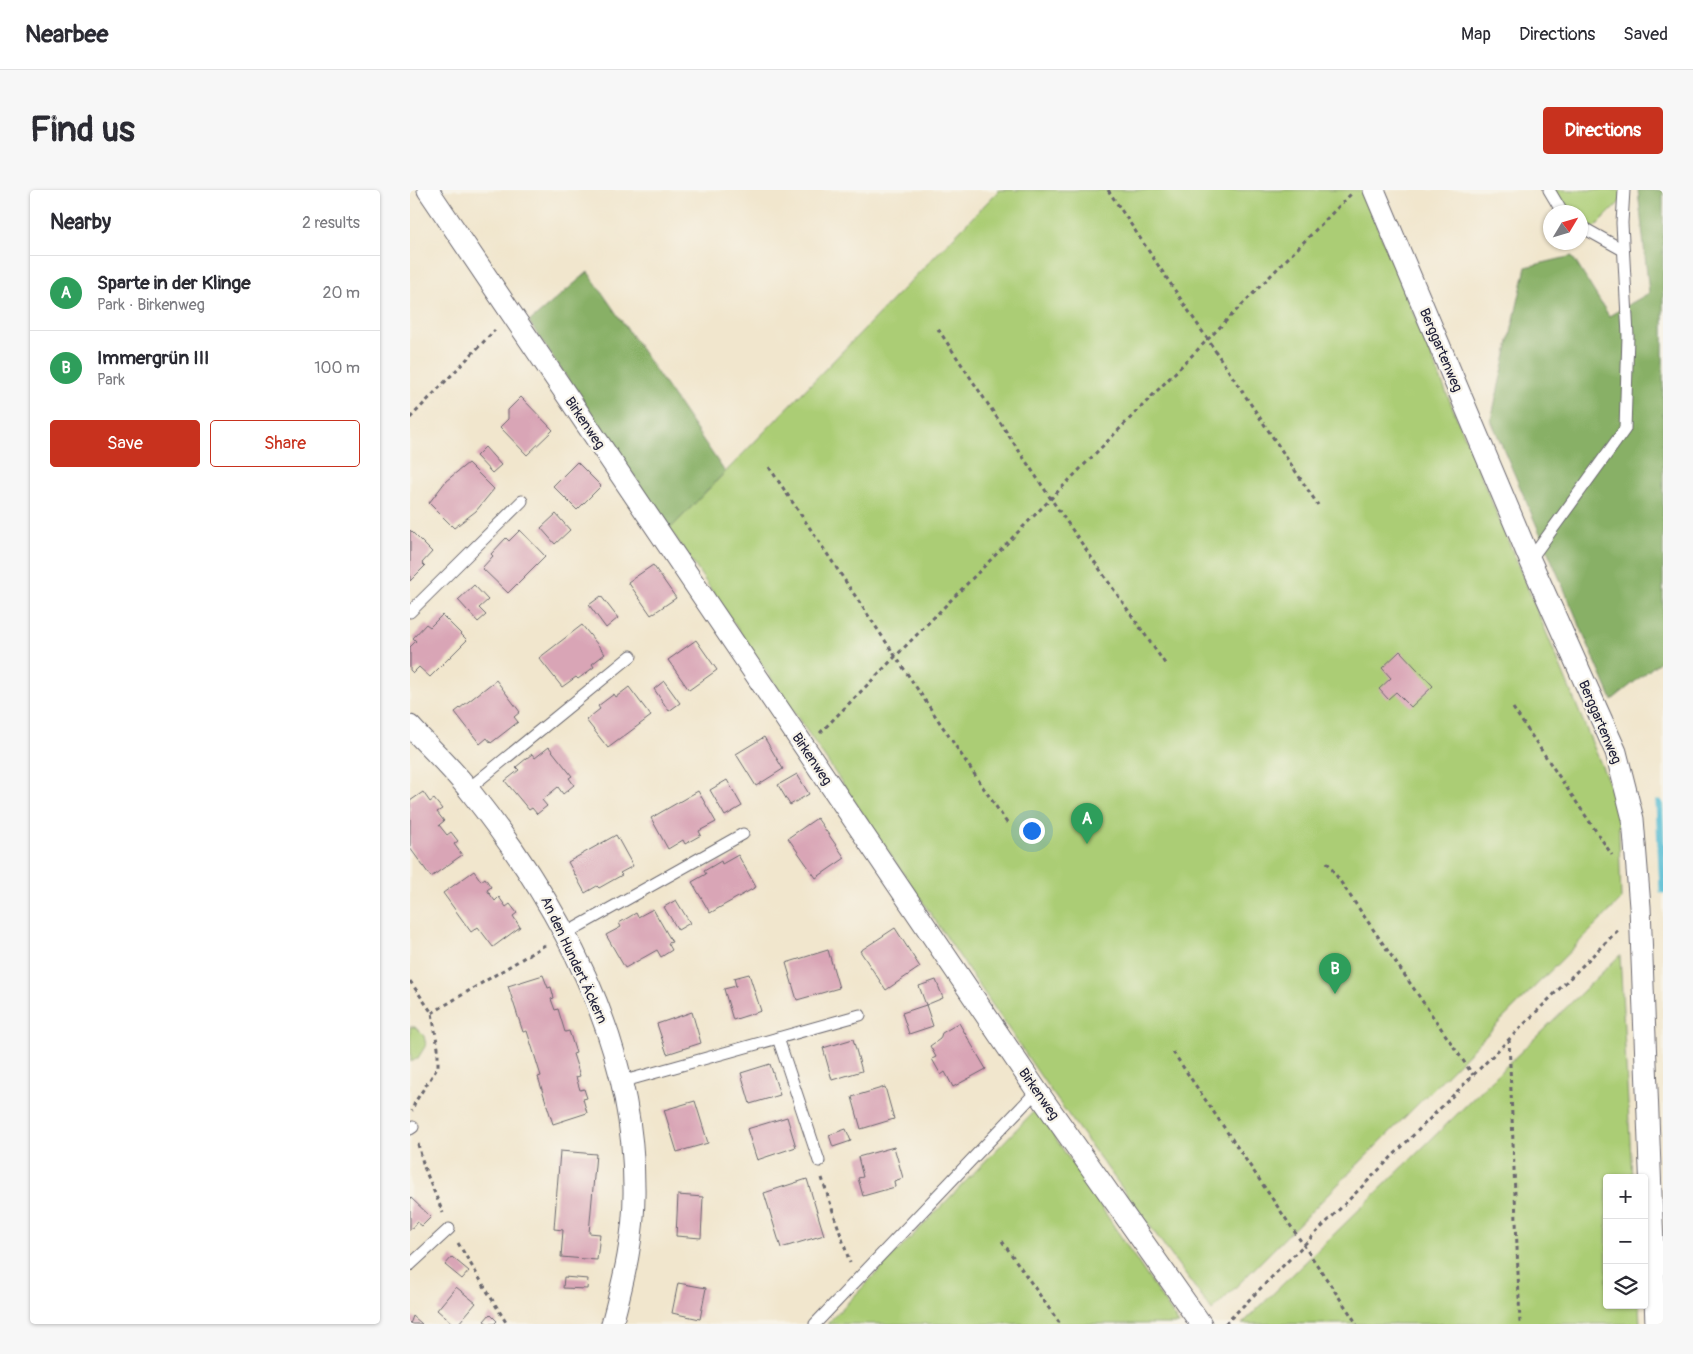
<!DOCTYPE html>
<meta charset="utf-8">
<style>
body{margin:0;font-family:Pangolin,sans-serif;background:#f7f7f7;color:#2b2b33}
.controls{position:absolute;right:15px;bottom:15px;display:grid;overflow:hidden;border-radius:5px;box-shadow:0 1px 4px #0004}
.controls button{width:45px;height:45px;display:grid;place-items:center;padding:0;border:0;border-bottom:1px solid #e1e1e2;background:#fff;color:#2b2b33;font:25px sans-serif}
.compass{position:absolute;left:1133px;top:15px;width:45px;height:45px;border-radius:50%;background:#fff;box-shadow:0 1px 4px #0004;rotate:52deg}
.you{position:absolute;left:621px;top:640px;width:18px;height:18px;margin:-12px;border:4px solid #fff;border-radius:50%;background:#1a73e8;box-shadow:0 0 0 8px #1a73e833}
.badge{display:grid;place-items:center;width:32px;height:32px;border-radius:50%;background:#c8321e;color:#fff;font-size:16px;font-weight:700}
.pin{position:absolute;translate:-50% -41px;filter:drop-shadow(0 1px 2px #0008)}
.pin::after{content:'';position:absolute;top:26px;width:18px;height:15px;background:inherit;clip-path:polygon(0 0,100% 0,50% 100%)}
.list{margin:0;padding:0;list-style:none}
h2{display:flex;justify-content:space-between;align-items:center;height:65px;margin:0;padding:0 20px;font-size:21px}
h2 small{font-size:16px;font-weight:400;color:#7c7c81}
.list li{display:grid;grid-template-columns:32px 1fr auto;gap:15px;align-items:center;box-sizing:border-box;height:75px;padding:0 20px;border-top:1px solid #e1e1e2}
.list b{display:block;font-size:19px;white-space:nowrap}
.list p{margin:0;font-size:16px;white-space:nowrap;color:#7c7c81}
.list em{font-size:16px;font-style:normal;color:#7c7c81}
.actions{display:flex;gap:10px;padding:15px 20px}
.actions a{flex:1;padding:11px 0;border:1px solid #c8321e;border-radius:5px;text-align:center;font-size:18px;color:#c8321e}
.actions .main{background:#c8321e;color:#fff}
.icon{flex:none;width:28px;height:28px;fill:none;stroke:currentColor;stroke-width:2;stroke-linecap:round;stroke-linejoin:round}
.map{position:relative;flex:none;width:1253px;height:1134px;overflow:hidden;border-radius:5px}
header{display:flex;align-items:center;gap:30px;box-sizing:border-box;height:70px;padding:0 25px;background:#fff;border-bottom:1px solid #e1e1e2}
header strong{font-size:24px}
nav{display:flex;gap:28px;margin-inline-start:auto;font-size:18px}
.intro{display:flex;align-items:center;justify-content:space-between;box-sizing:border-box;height:120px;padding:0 30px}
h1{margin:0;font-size:35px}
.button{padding:12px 22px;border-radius:5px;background:#c8321e;color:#fff;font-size:18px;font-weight:700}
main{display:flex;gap:30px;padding:0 30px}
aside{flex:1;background:#fff;border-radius:5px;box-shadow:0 1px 4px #0004}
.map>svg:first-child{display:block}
.green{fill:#abcd75;stroke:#667858}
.forest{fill:#88b066;stroke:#556950}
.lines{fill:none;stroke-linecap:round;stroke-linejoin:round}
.stream{stroke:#56bdd4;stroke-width:7}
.building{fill:#d9a5b6}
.lane-casing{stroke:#6a676e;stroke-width:13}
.street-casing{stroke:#6a676e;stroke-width:23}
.path{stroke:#6a676e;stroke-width:3;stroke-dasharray:4 4;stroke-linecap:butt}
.lane{stroke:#fff;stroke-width:11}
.street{stroke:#fff;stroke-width:21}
.labels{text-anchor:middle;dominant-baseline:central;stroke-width:4.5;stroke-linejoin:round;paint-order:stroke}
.street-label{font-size:14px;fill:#22223b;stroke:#f7f3e8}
</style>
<header>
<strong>Nearbee</strong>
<nav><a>Map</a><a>Directions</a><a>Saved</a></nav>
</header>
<div class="intro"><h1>Find us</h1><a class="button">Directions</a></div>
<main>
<aside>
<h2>Nearby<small>2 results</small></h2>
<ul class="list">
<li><span class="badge" style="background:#2e9e5b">A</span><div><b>Sparte in der Klinge</b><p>Park · Birkenweg</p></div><em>20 m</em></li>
<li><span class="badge" style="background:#2e9e5b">B</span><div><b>Immergrün III</b><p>Park</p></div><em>100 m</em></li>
</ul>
<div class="actions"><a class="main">Save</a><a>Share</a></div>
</aside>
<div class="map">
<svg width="1253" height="1134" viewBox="0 0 1253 1134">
<rect width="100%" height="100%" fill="#f7f3e8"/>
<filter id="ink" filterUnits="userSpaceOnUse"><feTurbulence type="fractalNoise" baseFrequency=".02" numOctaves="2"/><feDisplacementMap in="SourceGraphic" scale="10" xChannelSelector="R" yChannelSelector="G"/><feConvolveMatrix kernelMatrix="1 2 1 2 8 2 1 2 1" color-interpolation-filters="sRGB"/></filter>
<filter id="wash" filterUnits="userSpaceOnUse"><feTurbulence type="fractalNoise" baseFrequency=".0096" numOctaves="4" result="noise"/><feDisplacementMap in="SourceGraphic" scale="20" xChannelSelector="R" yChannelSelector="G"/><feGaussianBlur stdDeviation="1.12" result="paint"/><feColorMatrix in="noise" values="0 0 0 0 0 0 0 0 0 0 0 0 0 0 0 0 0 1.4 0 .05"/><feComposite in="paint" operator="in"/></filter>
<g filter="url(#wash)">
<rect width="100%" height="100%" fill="#f1e6cd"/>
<g class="green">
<path d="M589 0H952L1208 615 1211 710 802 1121 638 897 260 339Z"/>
<path d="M1136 0H1218L1215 7 1170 52V22H1148Z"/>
<path d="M1210 765 1222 988H1197V1115H1229L1230 1134H832Z"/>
<path d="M0 837H5L14 846 16 855 8 868 1 872Z"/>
<path d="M626 919 769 1134H417Z"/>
</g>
<g class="forest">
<path d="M1228 0H1253V469L1202 510 1081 230 1116 77 1162 66 1199 126 1239 103Z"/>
<path d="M178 82 315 282 260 339 119 132Z"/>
</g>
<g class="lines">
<path class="stream" d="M1249 613 1253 700"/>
</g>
<g id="blocks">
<g class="building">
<path d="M111 207 143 240 117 265 90 237 98 229V220Z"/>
<path d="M75 257 91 275 82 283 66 266Z"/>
<path d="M167 272 191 296 167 320 143 296Z"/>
<path d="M58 273 84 299 66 321 44 338 19 313 36 291Z"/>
<path d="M146 324 160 340 145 354 131 338Z"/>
<path d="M0 340 22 362 12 373 15 376 0 391Z"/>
<path d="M110 340 135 366 98 403 72 378 83 366 81 364 96 348 99 351Z"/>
<path d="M243 375 266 408 241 425 218 392Z"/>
<path d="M64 395 78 410 69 418 76 425 68 432 48 410Z"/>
<path d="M191 406 208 428 196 438 179 415Z"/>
<path d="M32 425 57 450 20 487 9 477 3 483 0 480V457L6 451 3 448 16 434 20 437Z"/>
<path d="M172 435 195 464 182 474 184 477 168 489 166 487 152 497 129 468Z"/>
<path d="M286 450 307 480 279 500 258 470Z"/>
<path d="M990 461 1023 496 1001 517 986 502 978 509 969 499 981 488 972 478Z"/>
<path d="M86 490 110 522 104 527 108 532 81 553 77 548 70 554 45 522Z"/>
<path d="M254 491 270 513 259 521 244 499Z"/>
<path d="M219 497 241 526 198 558 176 530 190 519 188 516 204 504 206 507Z"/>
<path d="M354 547 373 579 346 596 326 564Z"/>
<path d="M139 557 162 586 159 588 164 595 153 604 148 597 132 610 137 616 127 624 122 618 119 620 95 591 109 580 106 577 122 564 125 568Z"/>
<path d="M387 584 399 604 380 615 368 595Z"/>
<path d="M317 590 332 616 315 626 300 600Z"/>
<path d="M288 601 306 632 289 641 291 645 275 654 273 650 258 659 241 628Z"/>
<path d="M13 602 20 612 24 609 32 619 27 622 34 631 29 635 37 645 41 642 48 651 44 654 52 665 21 687 0 658V611Z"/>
<path d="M407 628 435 668 406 688 378 648Z"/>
<path d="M206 645 223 676 210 683 212 685 189 698 187 696 175 703 158 672Z"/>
<path d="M328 665 346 697 300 723 282 692 296 684 294 681 311 671 312 674Z"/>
<path d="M64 681 71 691 75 688 81 697 77 700 85 711 89 707 96 717 100 714 107 723 103 726 110 737 83 757 68 737 61 742 33 703Z"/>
<path d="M266 710 280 733 268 740 254 717Z"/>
<path d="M243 719 262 752 258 753 262 760 251 767 247 760 215 778 196 745 211 737 209 733 226 723 228 727Z"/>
<path d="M485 738 510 777 476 800 450 761Z"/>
<path d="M418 760 429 798 387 810 376 773Z"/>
<path d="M339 784 351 821 323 830 314 799 326 796 324 788Z"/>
<path d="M133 785 138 798 141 797 144 808 141 809 145 820 148 819 155 842 159 841 166 863 163 864 170 886 166 887 170 900 174 899 177 908 173 909 177 923 143 934 128 887 131 886 117 841 113 842 98 796Z"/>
<path d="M526 790 533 808 516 815 523 836 499 844 492 823 516 815 509 796Z"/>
<path d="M282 822 291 853 257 864 247 834Z"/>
<path d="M549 833 576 879 543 897 535 882 531 885 522 869 526 867 520 856 530 849 532 843Z"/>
<path d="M443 849 452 881 422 890 413 858Z"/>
<path d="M360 874 370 905 340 914 331 883Z"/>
<path d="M475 897 484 929 451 939 442 907Z"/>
<path d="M285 911 298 953 267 962 254 920Z"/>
<path d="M377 927 386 957 347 970 337 939Z"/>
<path d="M436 939 441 951 423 957 419 945Z"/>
<path d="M484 957 493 988 484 991 485 997 453 1006 448 988 453 987 448 967Z"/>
<path d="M150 961 186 964 179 1043 190 1044 187 1070 151 1067 153 1040 144 1039Z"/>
<path d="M397 989 414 1045 371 1058 354 1003Z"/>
<path d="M268 1005 293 1007 291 1048 266 1046Z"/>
<path d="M0 1007 21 1027 12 1036 7 1032 0 1040Z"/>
<path d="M42 1067 59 1081 52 1089 35 1075Z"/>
<path d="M154 1087 178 1089 177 1099 153 1098Z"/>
<path d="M268 1093 296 1098 290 1129 262 1123Z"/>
<path d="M46 1097 66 1113 48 1134H43L27 1120Z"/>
<path d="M80 1124 87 1131 84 1134H78L74 1131Z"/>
<path d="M3 1126 12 1134H0Z"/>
</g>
</g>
</g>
<g filter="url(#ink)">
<use href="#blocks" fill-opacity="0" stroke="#6a676e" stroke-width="1"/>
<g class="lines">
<g class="lane-casing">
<g id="lane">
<path d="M1139 0 1152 22"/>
<path d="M1170 36 1213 60"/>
<path d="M1120 370 1215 239 1218 146 1212 33 1214 0"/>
<path d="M0 422 112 311"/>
<path d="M58 599 221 466"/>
<path d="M153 745 333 644"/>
<path d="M368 848 409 971"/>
<path d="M211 892 450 825"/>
<path d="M0 939 3 937"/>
<path d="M0 1075 39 1039"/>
<path d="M405 1134 627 901"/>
</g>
</g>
<g class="street-casing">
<g id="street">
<path d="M18 0 627 901 791 1134"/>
<path d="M964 0 1120 370 1206 562 1223 629 1230 717 1246 1134"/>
<path d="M0 536C19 557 41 577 59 600 148 712 224 850 224 997 225 1044 214 1089 202 1134"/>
</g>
</g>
<g class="path">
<path d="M698 0 908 315"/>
<path d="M528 139 641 309 756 475"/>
<path d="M0 228 85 140"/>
<path d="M359 277 597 633"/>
<path d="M1103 518 1202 665"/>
<path d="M410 543 943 2"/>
<path d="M917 672 1063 885"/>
<path d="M0 791 22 823 28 858V877L5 912 2 921"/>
<path d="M22 823 135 755"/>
<path d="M1099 849 1110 1134"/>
<path d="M763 862 947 1134"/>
<path d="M8 954 14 977 33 1023"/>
<path d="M412 988 440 1073"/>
<path d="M592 1051 650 1134"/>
<path d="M48 1053 97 1134"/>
<path d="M815 1134 1209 739"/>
</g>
<use href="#lane" class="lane"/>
<use href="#street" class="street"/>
</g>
</g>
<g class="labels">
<g class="street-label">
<text transform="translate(1031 160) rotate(67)">Berggartenweg</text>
<text transform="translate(175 233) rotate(56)">Birkenweg</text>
<text transform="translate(1190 532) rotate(67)">Berggartenweg</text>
<text transform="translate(402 569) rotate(56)">Birkenweg</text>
<text transform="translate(164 770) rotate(65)">An den Hundert Äckern</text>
<text transform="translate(629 904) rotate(55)">Birkenweg</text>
</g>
</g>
</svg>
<div class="controls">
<button>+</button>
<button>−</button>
<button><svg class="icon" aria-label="layers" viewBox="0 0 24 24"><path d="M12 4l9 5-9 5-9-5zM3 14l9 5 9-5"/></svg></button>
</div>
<svg class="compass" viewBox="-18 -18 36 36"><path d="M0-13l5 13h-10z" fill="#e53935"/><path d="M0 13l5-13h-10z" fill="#7c7c81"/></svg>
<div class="you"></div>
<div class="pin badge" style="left:677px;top:654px;background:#2e9e5b">A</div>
<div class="pin badge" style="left:925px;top:804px;background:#2e9e5b">B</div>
</div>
</main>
